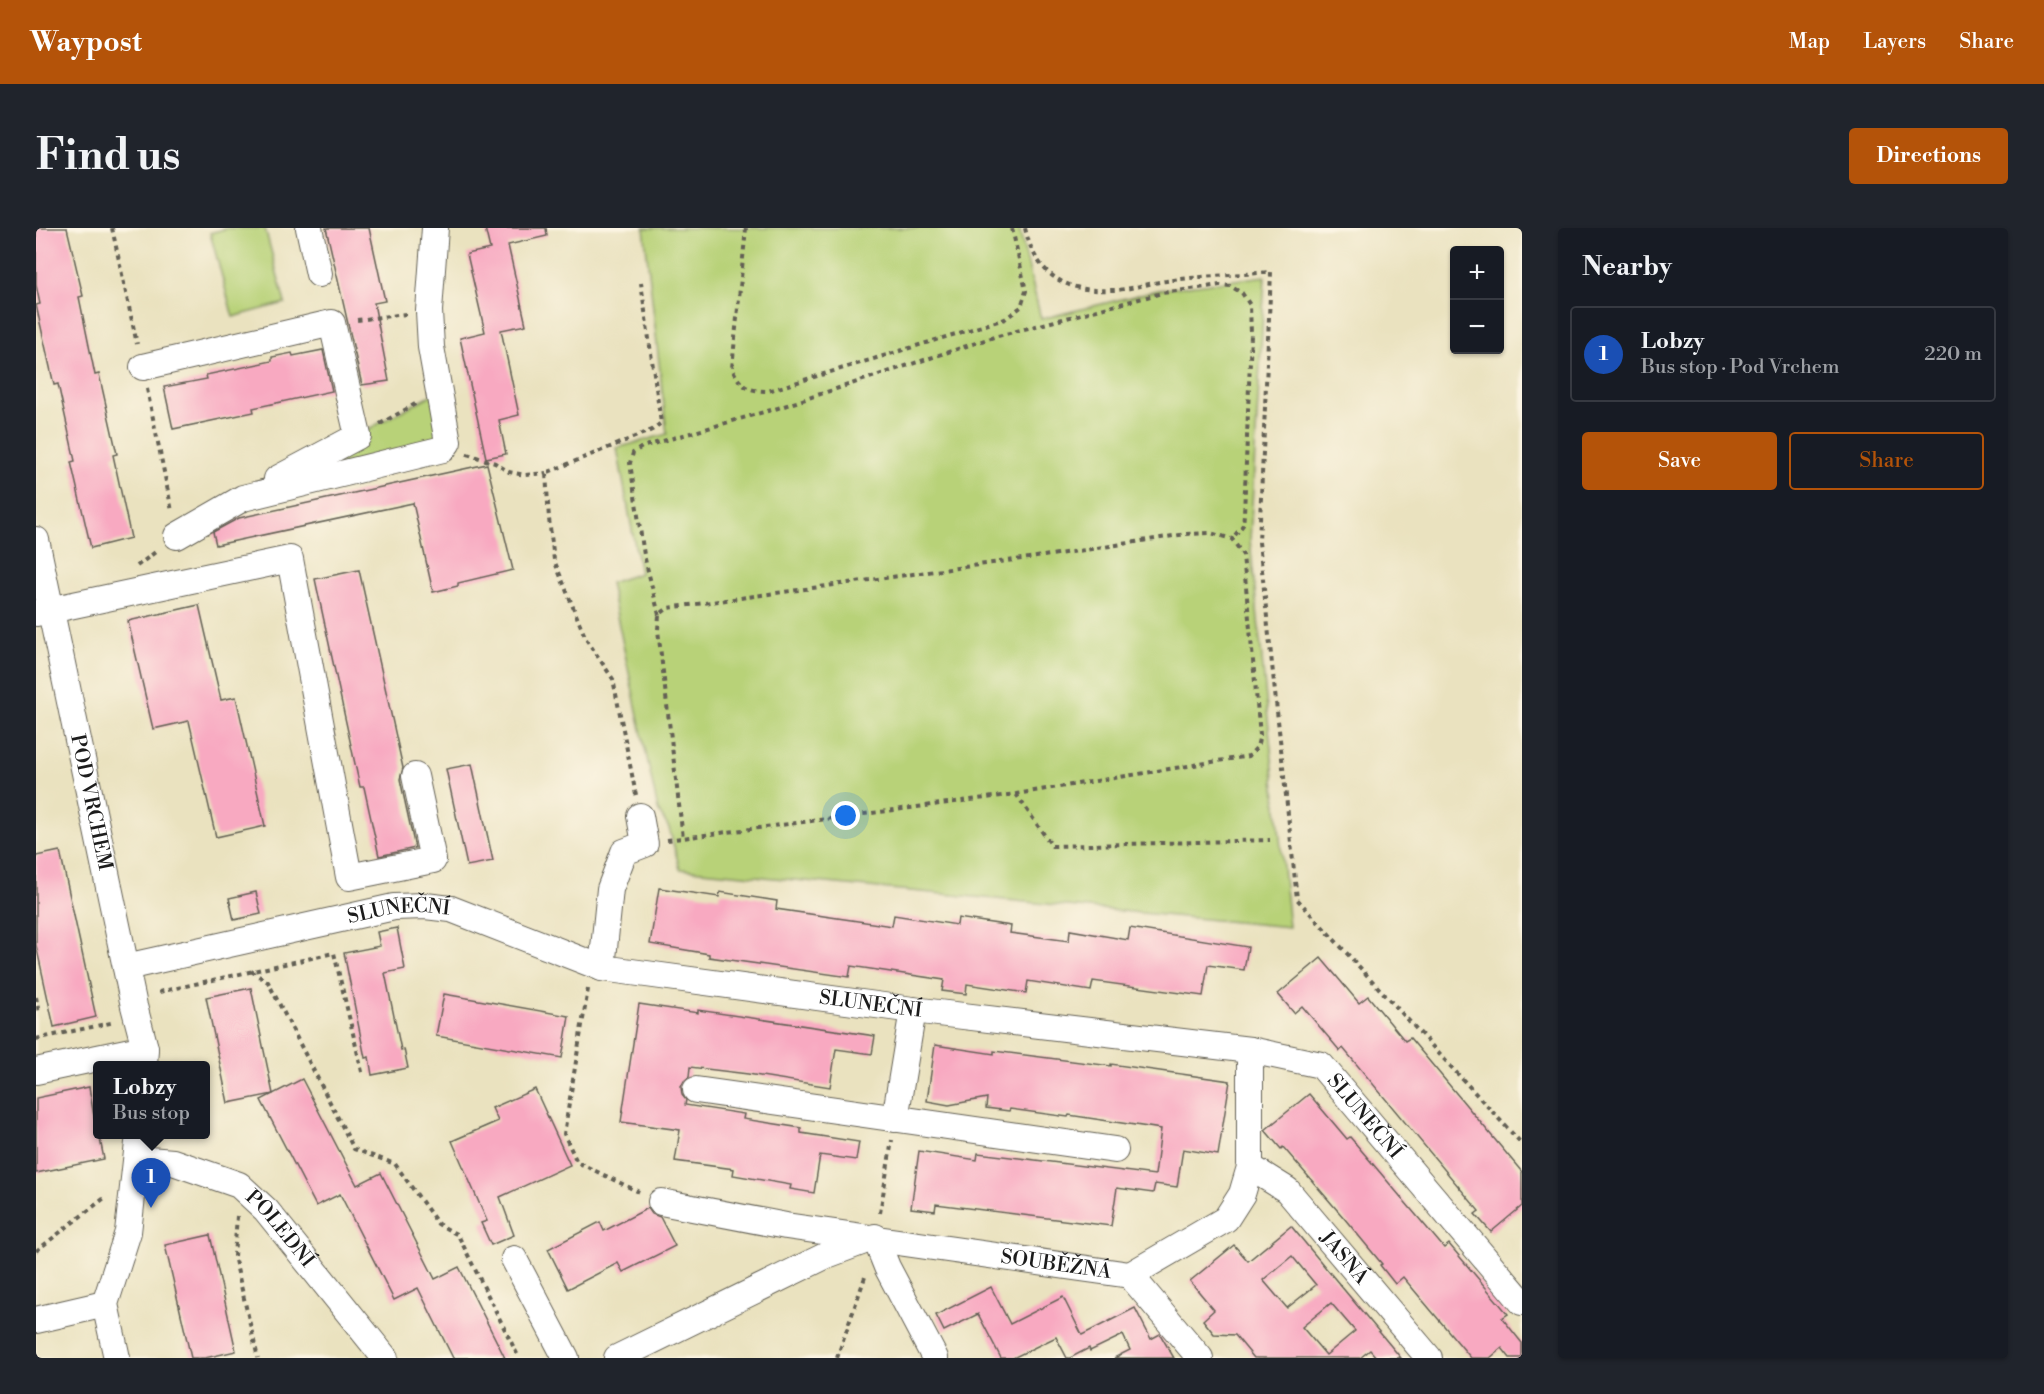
<!DOCTYPE html>
<meta charset="utf-8">
<style>
body{margin:0;font-family:"Libre Bodoni",serif;background:#20242c;color:#f1f3f6}
.controls{position:absolute;right:18px;top:18px;display:grid;overflow:hidden;border-radius:6px;box-shadow:0 2px 4px #0004}
.controls button{width:54px;height:54px;display:grid;place-items:center;padding:0;border:0;border-bottom:2px solid #363941;background:#171b24;color:#f1f3f6;font:30px sans-serif}
.you{position:absolute;left:810px;top:588px;width:21px;height:21px;margin:-15px;border:4px solid #fff;border-radius:50%;background:#1a73e8;box-shadow:0 0 0 9px #1a73e833}
.badge{display:grid;place-items:center;width:39px;height:39px;border-radius:50%;background:#b45309;color:#fff;font-size:20px;font-weight:700}
.pin{position:absolute;translate:-50% -50px;filter:drop-shadow(0 2px 3px #0008)}
.pin::after{content:'';position:absolute;top:32px;width:21px;height:18px;background:inherit;clip-path:polygon(0 0,100% 0,50% 100%)}
.popup{position:absolute;left:57px;top:833px;width:117px;height:78px;box-sizing:border-box;display:grid;place-content:center;border-radius:6px;background:#171b24;filter:drop-shadow(0 2px 4px #0005);font-size:20px;white-space:nowrap;color:#9ea1a6}
.popup b{font-size:22px;color:#f1f3f6}
.popup::after{content:'';position:absolute;left:50%;top:100%;margin-left:-12px;border:12px solid transparent;border-top-color:#171b24}
.list{margin:0;padding:0;list-style:none}
h2{display:flex;justify-content:space-between;align-items:center;height:78px;margin:0;padding:0 24px;font-size:26px}
h2 small{font-size:20px;font-weight:400;color:#9ea1a6}
.list li{display:grid;grid-template-columns:39px 1fr auto;gap:18px;align-items:center;box-sizing:border-box;height:96px;margin:0 12px 12px;padding:0 12px;border:2px solid #363941;border-radius:6px}
.list b{display:block;font-size:22px;white-space:nowrap}
.list p{margin:0;font-size:20px;white-space:nowrap;color:#9ea1a6}
.list em{font-size:20px;font-style:normal;color:#9ea1a6}
.actions{display:flex;gap:12px;padding:18px 24px}
.actions a{flex:1;padding:14px 0;border:2px solid #b45309;border-radius:6px;text-align:center;font-size:21px;color:#b45309}
.actions .main{background:#b45309;color:#fff}
.map{position:relative;flex:none;width:1486px;height:1130px;overflow:hidden;border-radius:6px}
header{display:flex;align-items:center;gap:36px;box-sizing:border-box;height:84px;padding:0 30px;background:#b45309;color:#fff}
header strong{font-size:28px}
nav{display:flex;gap:33px;margin-inline-start:auto;font-size:21px}
.intro{display:flex;align-items:center;justify-content:space-between;box-sizing:border-box;height:144px;padding:0 36px}
h1{margin:0;font-size:42px}
.button{padding:15px 27px;border-radius:6px;background:#b45309;color:#fff;font-size:21px;font-weight:700}
main{display:flex;gap:36px;padding:0 36px}
aside{flex:1;background:#171b24;border-radius:6px;box-shadow:0 2px 4px #0004}
.map>svg:first-child{display:block}
.green{fill:#b8d278;stroke:#6a774a;stroke-width:1.5}
.building{fill:#f8a9c1;fill-rule:evenodd}
.lines{fill:none;stroke-linecap:round;stroke-linejoin:round}
.minor-casing{stroke:#646155;stroke-width:28}
.path{stroke:#646155;stroke-width:4;stroke-dasharray:4.5 4.5;stroke-linecap:butt}
.minor{stroke:#fff;stroke-width:26}
.labels{text-anchor:middle;dominant-baseline:central;stroke-width:4.5;stroke-linejoin:round;paint-order:stroke}
.street-label{font-size:20px;fill:#1c1c1c;stroke:#fcf5e5}
</style>
<header>
<strong>Waypost</strong>
<nav><a>Map</a><a>Layers</a><a>Share</a></nav>
</header>
<div class="intro"><h1>Find us</h1><a class="button">Directions</a></div>
<main>
<div class="map">
<svg width="1486" height="1130" viewBox="0 0 1486 1130">
<rect width="100%" height="100%" fill="#fcf5e5"/>
<filter id="ink" filterUnits="userSpaceOnUse"><feTurbulence type="fractalNoise" baseFrequency=".0167" numOctaves="2"/><feDisplacementMap in="SourceGraphic" scale="12" xChannelSelector="R" yChannelSelector="G"/><feConvolveMatrix kernelMatrix="1 2 1 2 8 2 1 2 1" color-interpolation-filters="sRGB"/></filter>
<filter id="wash" filterUnits="userSpaceOnUse"><feTurbulence type="fractalNoise" baseFrequency=".008" numOctaves="4" result="noise"/><feDisplacementMap in="SourceGraphic" scale="24" xChannelSelector="R" yChannelSelector="G"/><feGaussianBlur stdDeviation="1.35" result="paint"/><feColorMatrix in="noise" values="0 0 0 0 0 0 0 0 0 0 0 0 0 0 0 0 0 1.4 0 .05"/><feComposite in="paint" operator="in"/></filter>
<g filter="url(#wash)">
<rect width="100%" height="100%" fill="#eae2bf"/>
<g class="green">
<path d="M192 0H229L249 75 197 89 174 5Z"/>
<path d="M608 0H983L1005 91 1122 62 1229 48 1214 312 1253 699 644 641 633 600 622 582 574 355 604 345 581 220 631 206Z"/>
<path d="M404 162 412 214 207 270Z"/>
</g>
<g id="blocks">
<g class="building">
<path d="M0 0H31L47 68 43 69 59 147 63 146 81 226 77 227 95 310 55 320 35 234 39 233 22 156 18 157 0 77 4 76 0 57Z"/>
<path d="M290 0H333L349 73 338 75 353 153 326 157Z"/>
<path d="M449 0H510L511 8 472 17 490 97 465 102 483 187 463 192 470 226 450 230 424 110 449 104 431 26 454 21Z"/>
<path d="M287 122 296 163 217 180 218 184 137 201 128 159 171 151 170 147 236 133V129L256 125 257 128Z"/>
<path d="M451 236 477 342 422 355V358L397 364 377 275 180 317 177 304 203 290Z"/>
<path d="M323 342 367 540 364 551 379 620 343 628 328 559H324L279 351Z"/>
<path d="M163 377 185 472 200 469 229 598 180 609 153 493 117 501 92 393Z"/>
<path d="M436 536 457 633 431 638 410 541Z"/>
<path d="M24 623 60 789 18 799 0 717V628Z"/>
<path d="M623 660 683 669 684 664 741 673 740 681 856 698 858 687 921 697 922 690 975 698 974 705 1033 713 1034 702 1092 712 1094 700 1212 719 1208 742 1172 737 1167 768 1057 753 1055 763 992 753 990 765 931 756 930 766 906 763 908 752 815 738 813 749 673 729V726L614 716Z"/>
<path d="M220 664 225 686 198 692 193 670Z"/>
<path d="M361 700 369 741 349 745 365 822 368 821 372 840 336 847 333 829 329 830 308 725 344 718 341 704Z"/>
<path d="M1285 730 1323 775 1332 768 1369 813 1374 810 1486 944V978L1455 1004 1439 986 1443 983 1307 820 1304 823 1266 778 1258 785 1242 766Z"/>
<path d="M215 760 237 866 192 875 170 769Z"/>
<path d="M408 766 533 788 526 830 400 808Z"/>
<path d="M603 776 662 785V782L839 808 836 826 800 821 794 859 712 846 654 839 653 849 648 853 645 859 646 867 650 872 649 877 708 886 707 891 765 900V905L823 914 820 932 784 927 778 965 754 961 755 957 697 947 698 941 639 933 644 902 585 894Z"/>
<path d="M899 817 958 826V823L1075 838V836L1194 853 1182 927 1147 921 1141 959 1119 956 1117 965 1081 960 1075 998 900 976 899 983 875 980 883 923 941 932 942 925 1119 947 1125 901 1033 887 1032 889 974 881 973 883 950 880 951 870 913 877 891 873Z"/>
<path d="M266 851 321 957 345 945 399 1051 423 1039 469 1130H417L382 1060 358 1072 304 966 280 978 225 872Z"/>
<path d="M53 859 61 906H63L68 931 0 945V870Z"/>
<path d="M499 861 534 937 464 969 478 1007 455 1017 445 995 451 993 416 913 462 893 456 880Z"/>
<path d="M1273 866 1311 911 1314 909 1408 1020 1413 1016 1472 1086 1466 1090 1486 1115V1130H1474L1466 1120 1454 1130H1435L1367 1049 1359 1056 1344 1037 1346 1036 1308 990 1247 919 1245 921 1229 902Z"/>
<path d="M612 980 616 986 624 989 639 1018 587 1044 582 1035 532 1061 512 1021 564 994 568 1003Z"/>
<path d="M1255 998 1294 1045 1365 1130H1341L1334 1122 1324 1130H1218L1199 1107 1178 1106 1167 1092 1178 1082 1154 1053 1198 1017 1212 1033ZM1256 1028 1280 1057 1251 1080 1227 1052ZM1295 1075 1319 1103 1290 1127 1266 1099Z"/>
<path d="M174 1007 200 1123 169 1130H155L129 1017Z"/>
<path d="M955 1059 974 1096 1027 1069 1046 1107 1099 1080 1115 1111 1124 1106 1138 1130H1078L1094 1122 1087 1107 1054 1123 1053 1120 1034 1130H1031L1020 1109 977 1130H965L942 1086 908 1103 900 1087Z"/>
</g>
</g>
</g>
<g filter="url(#ink)">
<use href="#blocks" fill-opacity="0" stroke="#646155" stroke-width="1.5"/>
<g class="lines">
<g class="minor-casing">
<g id="minor">
<path d="M273 0 283 46"/>
<path d="M107 139 296 95 322 208 241 251"/>
<path d="M141 308 207 270 407 221 412 214 395 119 393 83 399 0"/>
<path id="s1" d="M0 312 98 778 109 820 108 838"/>
<path d="M0 385 254 331 313 649 397 632 379 548"/>
<path id="s2" d="M90 739 358 679 389 678 415 681 566 740 877 782 1214 822 1285 837 1486 1074"/>
<path d="M566 740 574 661 588 624 609 616 604 588"/>
<path d="M0 843 109 820"/>
<path d="M660 862 1079 922"/>
<path d="M859 891 877 782"/>
<path id="s3" d="M101 931 137 934 203 957 230 982 349 1130"/>
<path id="s4" d="M1214 939 1251 962 1393 1130"/>
<path id="s5" d="M625 974 750 998 1094 1047 1164 1130"/>
<path d="M478 1031 530 1130"/>
<path d="M1094 1047 1190 991 1206 966 1214 939V822"/>
<path d="M0 1092 69 1076"/>
<path d="M81 1130 69 1076 92 1004 103 906"/>
<path d="M581 1130 791 1027 839 1009 851 1039 899 1130"/>
</g>
</g>
<g class="path">
<path d="M76 0 101 116"/>
<path d="M710 0 696 140C705 159 711 163 732 163L969 91 985 79 990 63 976 0"/>
<path d="M989 0C999 46 1029 65 1076 62 1094 62 1112 55 1130 53 1164 48 1200 47 1235 44L1223 314 1261 671 1486 916"/>
<path d="M321 92 370 86"/>
<path d="M111 161 136 283"/>
<path d="M344 196 381 175"/>
<path d="M431 226 459 235 473 244 489 247 510 245"/>
<path d="M101 338 122 322"/>
<path d="M623 387 608 327 594 235 597 225 606 219 742 180 958 109 1126 65 1184 57 1194 58 1206 65 1214 77 1215 106 1208 286 1207 297 1196 311"/>
<path d="M980 566 1016 618 1234 612"/>
<path d="M600 567 577 451 550 411 518 332 513 291 510 245 616 202 625 195 605 55"/>
<path d="M631 612 980 566 1213 528 1221 519 1224 507 1207 327 1196 311 1175 305 1150 306 1036 324 632 380 623 387 622 402 647 610"/>
<path d="M215 743 232 754 318 921 359 936 402 996 422 1007 483 1130"/>
<path d="M552 761 528 906 541 934 603 964"/>
<path d="M123 764 298 725 327 848"/>
<path d="M0 769 3 786"/>
<path d="M0 811 79 794"/>
<path d="M844 985 856 912"/>
<path d="M201 988 198 1028 222 1130"/>
<path d="M0 1023 71 968"/>
<path d="M801 1130 829 1049"/>
</g>
<use href="#minor" class="minor"/>
</g>
</g>
<g class="labels">
<g class="street-label">
<text stroke="none"><textPath href="#s1" startOffset="268">POD VRCHEM</textPath></text>
<text stroke="none"><textPath href="#s2" startOffset="279">SLUNEČNÍ</textPath></text>
<text stroke="none"><textPath href="#s2" startOffset="765">SLUNEČNÍ</textPath></text>
<text stroke="none"><textPath href="#s2" startOffset="1287">SLUNEČNÍ</textPath></text>
<text stroke="none"><textPath href="#s3" startOffset="166">POLEDNÍ</textPath></text>
<text stroke="none"><textPath href="#s4" startOffset="132">JASNÁ</textPath></text>
<text stroke="none"><textPath href="#s5" startOffset="400">SOUBĚŽNÁ</textPath></text>
</g>
</g>
</svg>
<div class="controls">
<button>+</button>
<button>−</button>
</div>
<div class="you"></div>
<div class="pin badge" style="left:115px;top:980px;background:#1a4fb4">1</div>
<div class="popup"><b>Lobzy</b>Bus stop</div>
</div>
<aside>
<h2>Nearby<small></small></h2>
<ul class="list">
<li><span class="badge" style="background:#1a4fb4">1</span><div><b>Lobzy</b><p>Bus stop · Pod Vrchem</p></div><em>220 m</em></li>
</ul>
<div class="actions"><a class="main">Save</a><a>Share</a></div>
</aside>
</main>
